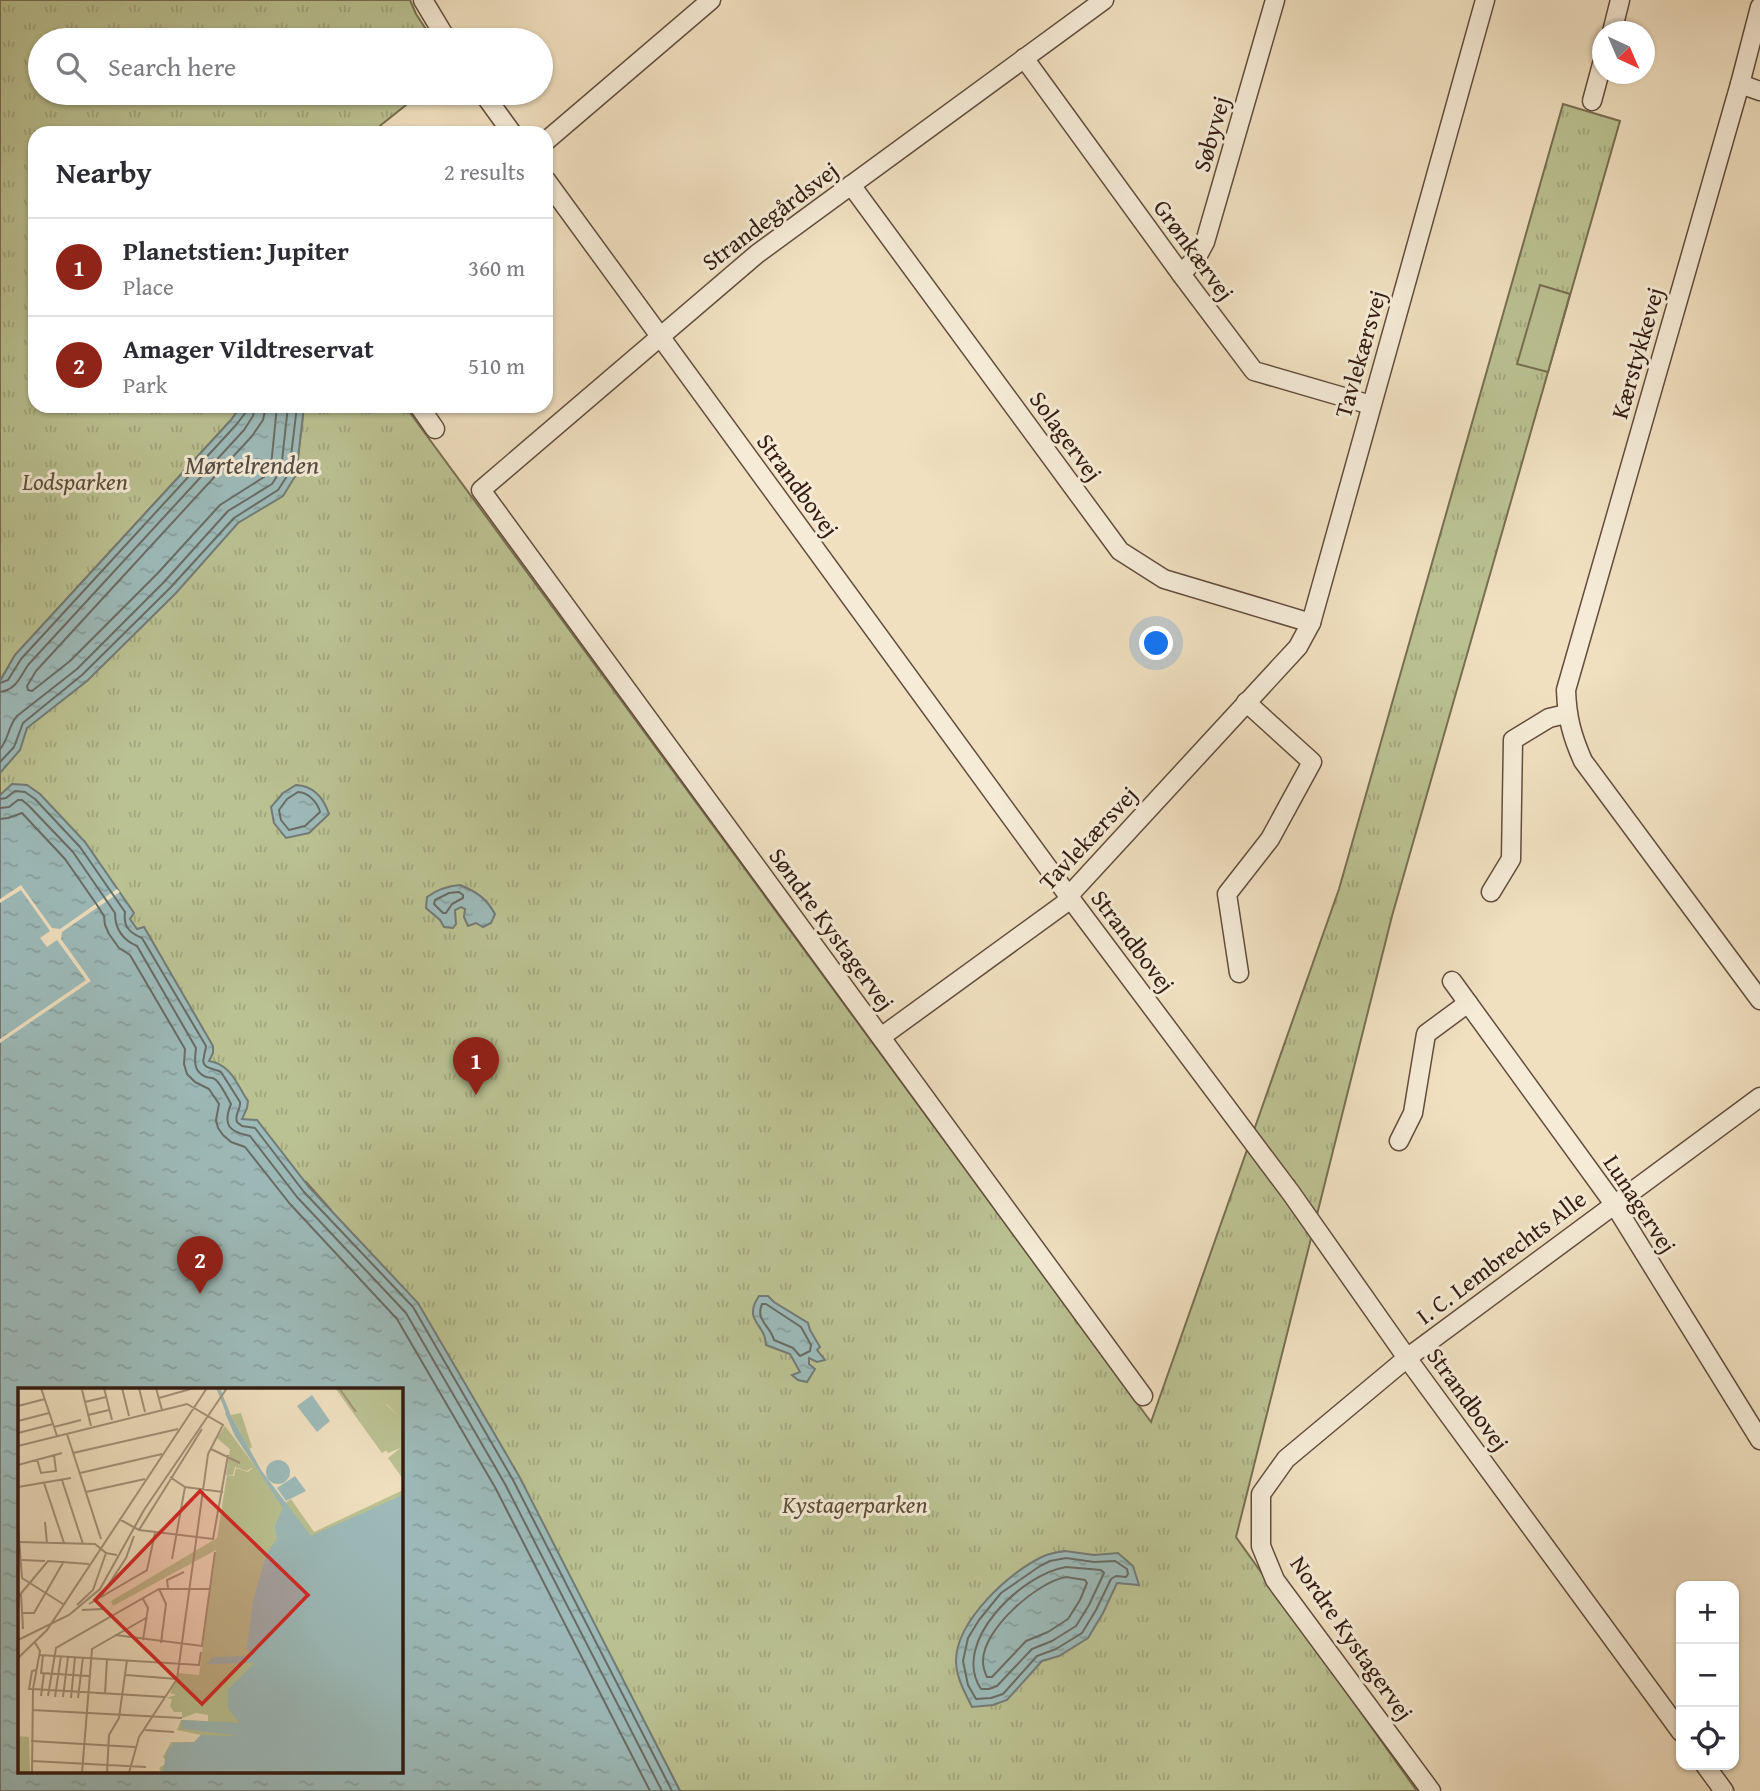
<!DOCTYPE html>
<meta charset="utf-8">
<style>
body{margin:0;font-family:"Gentium Book Plus",serif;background:#f7f7f7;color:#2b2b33}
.controls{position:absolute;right:21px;bottom:21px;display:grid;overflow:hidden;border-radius:14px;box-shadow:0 2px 5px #0004}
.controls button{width:63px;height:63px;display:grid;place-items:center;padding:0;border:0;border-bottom:2px solid #e1e1e2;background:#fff;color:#2b2b33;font:35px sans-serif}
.compass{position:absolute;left:1592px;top:21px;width:63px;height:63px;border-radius:50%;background:#fff;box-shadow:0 2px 5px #0004;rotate:136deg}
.you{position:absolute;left:1157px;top:644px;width:24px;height:24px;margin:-18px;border:5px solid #fff;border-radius:50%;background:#1a73e8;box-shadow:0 0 0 10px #1a73e833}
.badge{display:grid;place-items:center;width:46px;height:46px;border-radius:50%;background:#8f2418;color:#fff;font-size:23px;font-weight:700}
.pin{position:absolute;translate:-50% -58px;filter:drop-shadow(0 2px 4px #0008)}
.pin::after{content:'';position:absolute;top:37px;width:24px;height:21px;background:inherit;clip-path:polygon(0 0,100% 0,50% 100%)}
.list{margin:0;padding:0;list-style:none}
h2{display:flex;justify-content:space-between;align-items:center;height:91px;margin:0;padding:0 28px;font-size:30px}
h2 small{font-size:23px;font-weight:400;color:#7c7c81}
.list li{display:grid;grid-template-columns:46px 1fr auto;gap:21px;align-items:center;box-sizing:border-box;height:98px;padding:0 28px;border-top:2px solid #e1e1e2}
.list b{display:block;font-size:26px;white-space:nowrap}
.list p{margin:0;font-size:23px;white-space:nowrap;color:#7c7c81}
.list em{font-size:23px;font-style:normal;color:#7c7c81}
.icon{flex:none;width:38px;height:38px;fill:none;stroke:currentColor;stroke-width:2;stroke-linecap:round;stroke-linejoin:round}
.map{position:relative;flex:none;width:1760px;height:1791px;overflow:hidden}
.search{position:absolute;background:#fff;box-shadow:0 2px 5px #0004;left:28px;top:28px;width:525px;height:77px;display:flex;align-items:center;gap:18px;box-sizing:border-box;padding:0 24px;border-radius:38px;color:#7c7c81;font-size:26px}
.panel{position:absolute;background:#fff;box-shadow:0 2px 5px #0004;left:28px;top:126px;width:525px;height:287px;border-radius:21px}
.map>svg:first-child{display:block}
.park{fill:url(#park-tufts);stroke:#786f52;stroke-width:2;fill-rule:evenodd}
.pitch{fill:#bbc292;stroke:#786f52;stroke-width:2}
.water{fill:url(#water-ripples);stroke:#737b77;stroke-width:2;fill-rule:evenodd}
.pier{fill:#f0e0c0}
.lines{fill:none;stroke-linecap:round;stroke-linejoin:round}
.shore{stroke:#686c66;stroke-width:2}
.minor-casing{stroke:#634d3e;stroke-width:21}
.minor{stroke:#f5ebd6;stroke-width:18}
.labels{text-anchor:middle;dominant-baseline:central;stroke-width:6;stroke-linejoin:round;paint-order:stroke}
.street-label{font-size:24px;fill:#341c12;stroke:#f5ebd6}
.park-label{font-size:24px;font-style:italic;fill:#5c4e38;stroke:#f5ebd6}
.water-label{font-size:26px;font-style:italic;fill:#544c44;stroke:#f5ebd6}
.inset-river{fill:none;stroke:#9dbbba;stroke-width:3.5}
.inset-road{fill:none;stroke:#a5927a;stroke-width:2}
.view{fill:#d62828;fill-opacity:0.15;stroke:#d62828;stroke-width:3.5}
.inset-edge{fill:none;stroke:#341c12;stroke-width:3.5}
</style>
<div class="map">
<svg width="1760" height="1791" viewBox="0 0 1760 1791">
<defs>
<pattern id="park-tufts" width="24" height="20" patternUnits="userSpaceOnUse" patternTransform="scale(1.75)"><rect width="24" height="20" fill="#bbc292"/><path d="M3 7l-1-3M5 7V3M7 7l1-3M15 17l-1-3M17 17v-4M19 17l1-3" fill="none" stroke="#a1a67d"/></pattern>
<pattern id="water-ripples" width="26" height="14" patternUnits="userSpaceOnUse" patternTransform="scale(1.75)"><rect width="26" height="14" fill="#9dbbba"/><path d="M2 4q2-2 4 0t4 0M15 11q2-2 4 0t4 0" fill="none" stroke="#88a09f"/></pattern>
</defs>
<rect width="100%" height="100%" fill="#f0e0c0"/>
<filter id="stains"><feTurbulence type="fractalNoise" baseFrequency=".00286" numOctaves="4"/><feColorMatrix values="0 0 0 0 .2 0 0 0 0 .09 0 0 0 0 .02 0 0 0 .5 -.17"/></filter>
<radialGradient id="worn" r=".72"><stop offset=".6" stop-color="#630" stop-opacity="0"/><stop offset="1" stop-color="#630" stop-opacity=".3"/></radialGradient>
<g class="park">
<path d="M0 0H410L416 14 433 40H40V93H421L371 133H35V406H241L231 420 15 655 0 681Z"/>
<path d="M1563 104 1620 121 1392 916 1236 1537 1417 1791H680L624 1683 678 1791H0V685L296 475 304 406H405L1151 1422 1339 889ZM306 1182 331 1210V1211L296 1207ZM19 1390H401V1772H19Z"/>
</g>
<path class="pitch" d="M1540 285 1570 294 1548 372 1517 364Z"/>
<g class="water">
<path d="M241 406H304L296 475 283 496 238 523 176 593 87 681 27 728 20 750 0 773V681L15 655 231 420Z"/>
<path d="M12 784 27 785 40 794 85 842 134 913 130 919 137 929 144 927 213 1046V1053L209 1061C231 1064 237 1085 248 1101L247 1108 242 1119 257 1120 309 1187 418 1303 519 1476 680 1791H0V795ZM19 1390H401V1772H19Z"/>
<path d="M296 785C314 786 324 799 329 814L309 833 286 838 274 823 271 807 283 793Z"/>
<path d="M460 885C477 892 486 898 495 914L491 923 483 927 476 923 468 926 464 917 465 909 461 907 455 910 456 924 453 928 444 927 440 920 426 908 427 897C438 889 447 886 460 885Z"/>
<path d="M759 1296H768L774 1302 808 1323 810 1330 820 1347 817 1350 825 1360 817 1362 809 1358V1364L815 1369 807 1382 798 1380 792 1375 800 1372 790 1354 766 1345C766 1324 742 1321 759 1296Z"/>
<path d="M1065 1551 1094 1555 1118 1553 1133 1566 1139 1585 1117 1583 1103 1613 1088 1638 1059 1656 1042 1661 1007 1700 993 1705 972 1707C965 1693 956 1677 956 1661 956 1621 1010 1571 1044 1556 1051 1553 1058 1552 1065 1551Z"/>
</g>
<path class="pier" d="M21 885 52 928 60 929 117 889 120 892 62 932 61 939 91 981 0 1043V1039L86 980 57 940 47 947 40 938 50 931 21 890 0 903V899Z"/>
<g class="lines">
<g class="shore">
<path d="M266 406 263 420 252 436 36 671 27 686 28 690 32 691 70 661 157 574 220 505 264 477 271 466 277 406"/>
<path d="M0 683 8 680 21 659 236 425 246 412V406"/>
<path d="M0 692C16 690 20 677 28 665L244 430 253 416 255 406"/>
<path d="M0 749C9 739 8 726 17 716L77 669 164 582 228 511 272 484 281 470 288 406"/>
<path d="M0 762 14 747 23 723 82 675 170 588 234 518 278 490 289 473 297 406"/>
<path d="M298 792C308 792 318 803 320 812L305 826 289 830 281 820 279 810 287 799Z"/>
<path d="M0 799 6 798 15 791 25 792 35 799 80 847 125 912C123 927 130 933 142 938L206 1046C206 1050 204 1053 204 1057 200 1069 213 1068 221 1072L240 1102C241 1110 234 1114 237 1122L242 1126 255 1128 304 1192 413 1307 513 1480 672 1791"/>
<path d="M0 808 9 807 18 800H22L29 806 73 852 115 913C115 929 123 940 137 946L196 1048C195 1059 192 1071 206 1077 212 1079 211 1076 216 1080 222 1086 227 1097 231 1104 222 1126 230 1132 250 1136L297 1197 406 1313 505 1484 662 1791"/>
<path d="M0 819 8 818 22 813 65 859 97 905 104 916 105 925 109 934 119 948 130 955 185 1049 184 1064 187 1074 195 1082 209 1089 219 1104 216 1120 218 1128 223 1135 231 1142 245 1147 290 1204 397 1319 496 1489 650 1791"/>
<path d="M459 892 463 895V898L452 904 446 913H443L434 904 435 900 449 893Z"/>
<path d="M762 1304H766L801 1327 811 1345 810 1351 800 1356 793 1348 774 1340C770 1325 755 1321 762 1304Z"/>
<path d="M1066 1558 1094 1562 1115 1561 1127 1569 1128 1574 1126 1577 1116 1576 1111 1579 1096 1610 1082 1633 1056 1649 1037 1656 1003 1694 991 1698 976 1699 968 1685 963 1661 968 1638 979 1620 1001 1593 1040 1566 1050 1561Z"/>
<path d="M1066 1567 1101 1570 1104 1573 1089 1605 1076 1626 1052 1641 1032 1649 997 1686 989 1689H981C950 1642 1022 1574 1066 1567Z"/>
<path d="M1066 1577 1085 1580 1087 1583 1080 1600 1068 1619 1048 1632 1026 1641 992 1677H987C985 1673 983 1666 983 1661 983 1629 1037 1582 1066 1577Z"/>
</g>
<g class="minor-casing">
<g id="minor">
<path d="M423 0 447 40"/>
<path d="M1104 0 757 254 481 490 1143 1396"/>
<path d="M1760 7 1740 84 1566 690C1567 718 1572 736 1583 761L1760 1000"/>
<path d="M1612 32 1620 0"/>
<path d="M1024 58 1181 274 1254 371 1371 405"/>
<path d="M1740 84 1760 91"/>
<path d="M483 93 512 133"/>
<path d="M1592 101 1602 64"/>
<path d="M546 141 711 0"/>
<path d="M546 180 1070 898 1291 1193 1407 1358 1681 1732"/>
<path d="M851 185 1120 551 1164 579 1311 623"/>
<path d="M1181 274 1197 257 1205 242 1275 0"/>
<path d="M419 406 435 429"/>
<path d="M1491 892 1511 859 1513 740 1549 718 1566 714"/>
<path d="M1239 973 1227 894 1270 839 1312 762 1246 702"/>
<path d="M1452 981 1614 1204 1760 1440"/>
<path d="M881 1037 1064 904 1074 890 1298 647 1311 623 1485 0"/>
<path d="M1399 1141 1413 1113 1426 1034 1468 1003"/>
<path d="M1705 1765 1724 1791"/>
<path d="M1431 1791 1275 1580 1261 1546V1494L1286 1459 1407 1358 1760 1097"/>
</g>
</g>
<use href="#minor" class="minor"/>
</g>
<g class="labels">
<g class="street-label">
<text transform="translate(1211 134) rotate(-74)">Søbyvej</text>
<text transform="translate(770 216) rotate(-37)">Strandegårdsvej</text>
<text transform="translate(1194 250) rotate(54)">Grønkærvej</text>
<text transform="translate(1637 353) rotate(-74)">Kærstykkevej</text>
<text transform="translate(1360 354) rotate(-74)">Tavlekærsvej</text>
<text transform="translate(1066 436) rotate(54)">Solagervej</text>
<text transform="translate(798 485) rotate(54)">Strandbovej</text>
<text transform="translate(1088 838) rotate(-47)">Tavlekærsvej</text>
<text transform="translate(832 929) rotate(54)">Søndre Kystagervej</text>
<text transform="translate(1133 941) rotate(53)">Strandbovej</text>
<text transform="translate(1640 1204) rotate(57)">Lunagervej</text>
<text transform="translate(1501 1257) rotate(-37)">I. C. Lembrechts Alle</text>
<text transform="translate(1468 1399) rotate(54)">Strandbovej</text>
<text transform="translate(1352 1638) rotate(55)">Nordre Kystagervej</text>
</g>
<g class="park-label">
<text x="75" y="481">Lodsparken</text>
<text x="855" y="1504">Kystagerparken</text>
</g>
<g class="water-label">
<text x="252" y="464">Mørtelrenden</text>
</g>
</g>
<g transform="translate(18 1388)">
<rect width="385" height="385" fill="#f0e0c0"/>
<path d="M207 38 237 78 235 81 199 50Z" fill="#bbc292"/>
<path d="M223 25 234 59 231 61 213 27Z" fill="#bbc292"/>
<path d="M317 0H385V34L369 16 339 19 369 62 364 65ZM385 58V91L370 70ZM237 78 264 117 273 111 296 144 385 102V385H144L141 380 149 375 145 369 153 354H176L183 347 159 342 163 332 190 333V327L178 325 164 330V324H156L152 318 154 311 148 310 158 307 152 305 161 285 181 287 198 162 95 218 93 213 199 150 209 87 216 88 218 80 230 84Z" fill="#bbc292"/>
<path d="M368 16 385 33V59L370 65 338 18ZM212 61 232 74 235 79 229 83 217 79 215 87H208Z" fill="#bbc292"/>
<path d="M0 348 11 349 12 385H0Z" fill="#bbc292"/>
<path d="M294 7 312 33 299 44 279 18ZM210 22 243 82 293 148 385 107V385H145L148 364 155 355 176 354 183 347 221 348 159 340H163L164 332 222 335 210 321V301L236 275 188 276 196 269 234 268 229 260 235 212 249 165 259 151 257 138 265 120 217 48 207 25ZM248 84a12 12 0 1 1 24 0a12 12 0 1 1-24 0ZM277 88 288 103 268 113 259 100Z" fill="#9dbbba"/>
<path class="inset-river" d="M200 0 210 25"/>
<path class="inset-road" d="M23 0 39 48M86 0 94 32M104 0 111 28M121 0 127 24M138 0 144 22M321 0 338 24M64 2 73 38M141 10 176 0M67 14 88 9M0 18 27 11M70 27 91 22M0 33 31 25M36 39 63 32M0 45 35 36M49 46 83 151M0 58 169 16 205 37 190 66 159 291 121 349 111 385M193 61 222 75M55 65 160 41M19 71 23 85 38 83 36 67M0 77 44 65M62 85 144 66M152 89 167 99 205 104M44 92 65 156M26 95 46 155M0 99 53 90M68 104 127 91M101 131 121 142 195 151 210 67M27 134 29 155M0 137 4 190 45 216M121 142 184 41M0 154 77 156 88 165 99 167M154 171 167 99M4 172 27 173M150 200 149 192 166 184M141 201 148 216 143 255M3 206 5 241M83 208 108 170 116 148M0 209 30 173 71 176M125 211 130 220 125 252M71 216 129 182 137 145M59 217 75 202 88 165M64 222 85 221M5 225H16L46 173M97 247 184 258 197 164M0 252 51 227 82 201 126 122 209 0M21 267 181 277 183 264M25 267 23 285 71 288M0 270 29 242 189 0M108 287 159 291M15 301 147 309M15 301H11L14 283 18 282M87 306 89 271M23 308 26 285M30 308 38 260 141 201H192M37 309 43 268M45 309 50 269M53 310 57 269M60 310 65 269M14 322 164 330M127 342 156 344M13 353 117 359M14 373 128 379M14 385 15 301 22 263 16 253M64 385 74 261 128 230M89 385 91 347 101 330 109 272"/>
<path class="view" d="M182 103 290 207 184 316 77 212Z"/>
<rect width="385" height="385" class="inset-edge"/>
</g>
<rect width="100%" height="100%" filter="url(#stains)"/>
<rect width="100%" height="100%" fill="url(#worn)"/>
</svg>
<div class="controls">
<button>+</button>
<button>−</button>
<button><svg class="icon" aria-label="locate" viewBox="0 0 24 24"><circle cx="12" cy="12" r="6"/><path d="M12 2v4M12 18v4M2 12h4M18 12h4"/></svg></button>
</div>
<svg class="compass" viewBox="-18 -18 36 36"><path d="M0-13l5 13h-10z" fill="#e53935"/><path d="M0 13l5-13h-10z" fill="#7c7c81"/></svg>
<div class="you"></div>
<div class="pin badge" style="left:476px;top:1095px">1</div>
<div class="pin badge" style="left:200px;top:1294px">2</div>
<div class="search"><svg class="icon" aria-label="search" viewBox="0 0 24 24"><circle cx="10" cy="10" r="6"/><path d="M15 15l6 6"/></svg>Search here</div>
<section class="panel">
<h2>Nearby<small>2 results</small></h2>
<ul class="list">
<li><span class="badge">1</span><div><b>Planetstien: Jupiter</b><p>Place</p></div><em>360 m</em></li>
<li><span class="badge">2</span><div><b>Amager Vildtreservat</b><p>Park</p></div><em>510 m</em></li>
</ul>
</section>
</div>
